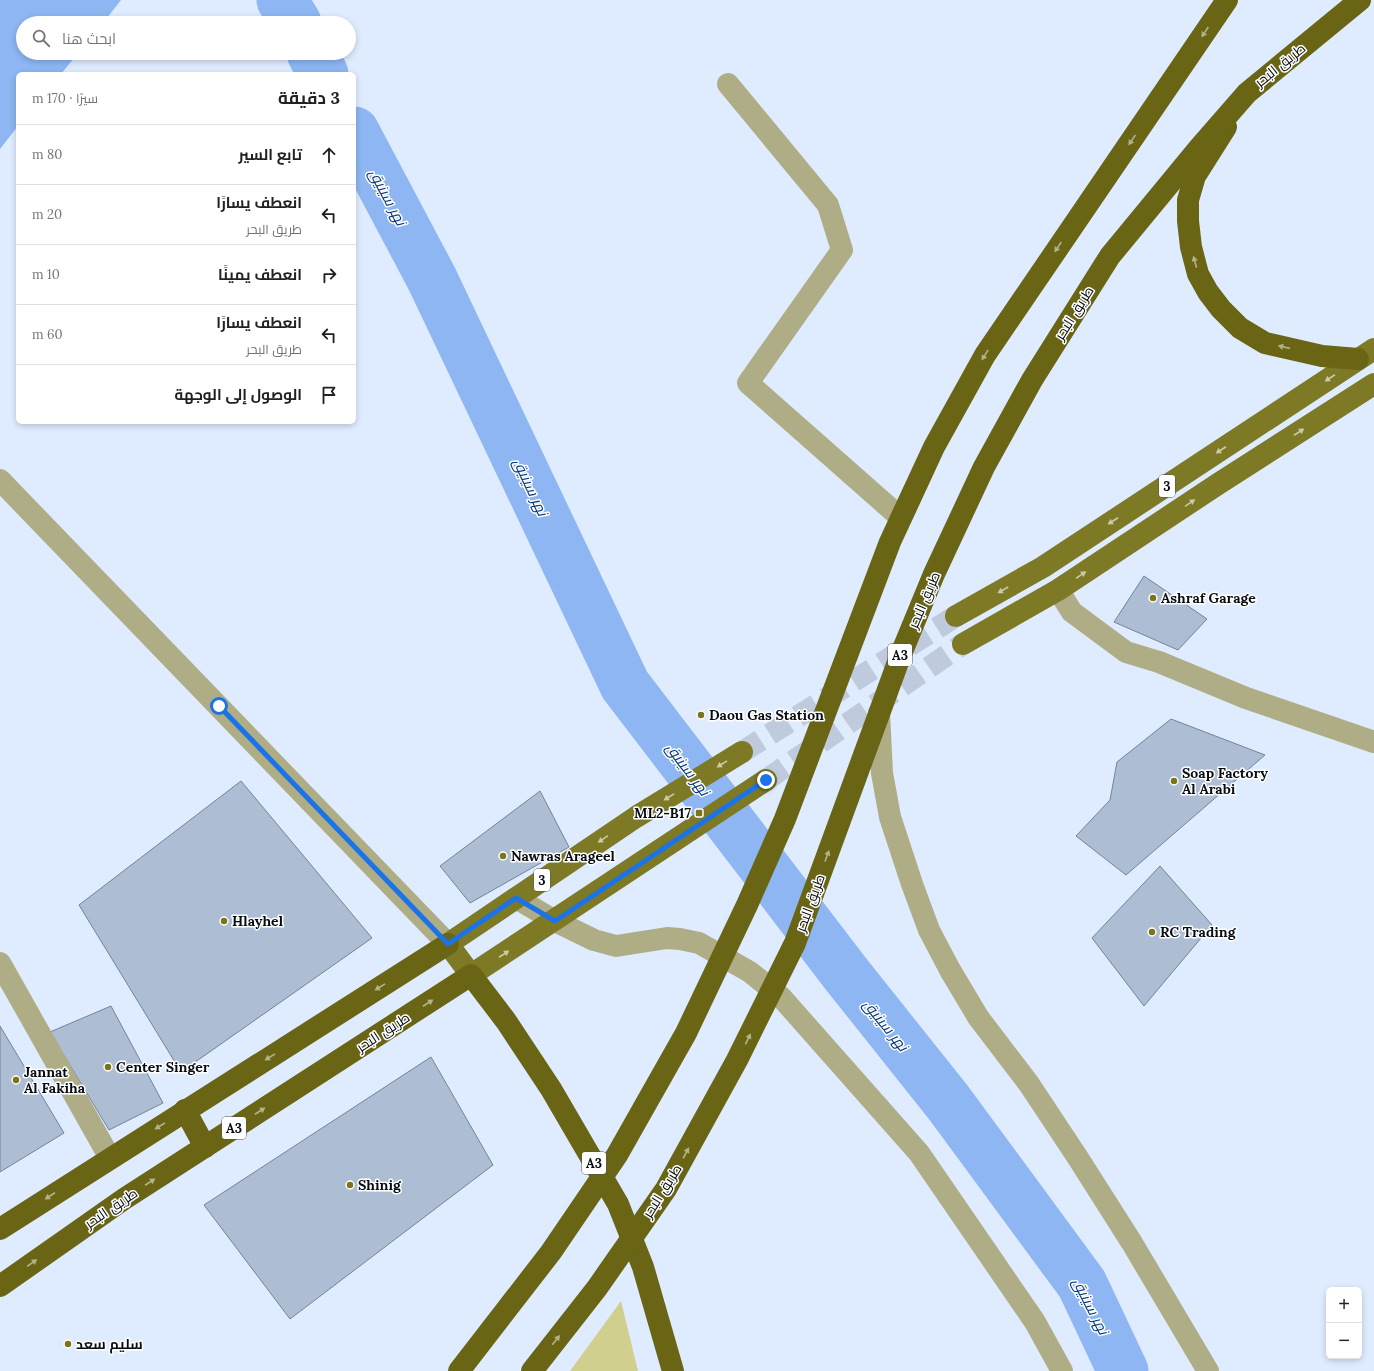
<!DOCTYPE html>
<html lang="ar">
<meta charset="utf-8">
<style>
body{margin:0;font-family:Lora,Cairo,serif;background:#f6f6f6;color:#202124;direction:rtl}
.controls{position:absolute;right:12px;bottom:12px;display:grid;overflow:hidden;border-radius:6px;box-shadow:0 2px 6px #0003}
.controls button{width:36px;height:36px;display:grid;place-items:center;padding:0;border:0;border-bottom:1px solid #e0e0e0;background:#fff;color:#202124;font:20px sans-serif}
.stop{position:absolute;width:12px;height:12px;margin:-9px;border:3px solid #1a73e8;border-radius:50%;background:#fff}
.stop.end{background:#1a73e8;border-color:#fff;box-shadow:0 1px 4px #0008}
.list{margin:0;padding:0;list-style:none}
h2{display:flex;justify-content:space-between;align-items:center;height:52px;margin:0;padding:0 16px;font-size:17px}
h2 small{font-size:13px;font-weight:400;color:#757577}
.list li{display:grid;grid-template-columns:26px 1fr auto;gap:12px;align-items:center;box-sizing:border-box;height:60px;padding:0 16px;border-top:1px solid #e0e0e0}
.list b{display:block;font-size:15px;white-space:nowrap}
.list p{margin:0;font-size:13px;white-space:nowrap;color:#757577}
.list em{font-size:13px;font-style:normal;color:#757577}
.icon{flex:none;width:22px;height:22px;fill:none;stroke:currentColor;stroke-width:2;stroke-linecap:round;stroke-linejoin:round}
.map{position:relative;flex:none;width:1374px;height:1371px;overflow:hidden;direction:ltr}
.search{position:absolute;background:#fff;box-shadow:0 2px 6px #0003;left:16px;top:16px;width:340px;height:44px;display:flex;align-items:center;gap:10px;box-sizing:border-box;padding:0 14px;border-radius:22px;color:#757577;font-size:15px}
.panel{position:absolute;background:#fff;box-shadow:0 2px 6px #0003;left:16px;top:72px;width:340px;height:352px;border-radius:6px;direction:rtl}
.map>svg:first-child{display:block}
.green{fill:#d1cf8e}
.water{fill:#8db6f2}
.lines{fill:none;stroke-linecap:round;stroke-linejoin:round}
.river{stroke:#8db6f2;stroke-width:51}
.building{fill:#adbdd4;stroke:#748398}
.primary-tunnel{stroke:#bfcadc;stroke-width:22;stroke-dasharray:22 11;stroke-linecap:butt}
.street{stroke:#afad86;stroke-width:22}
.primary{stroke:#7d7925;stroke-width:22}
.highway{stroke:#696515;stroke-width:22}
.highway-bridge{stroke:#696515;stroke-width:22}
.oneway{fill:#b4b28a}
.oneway2{fill:#cbc9a8}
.route{stroke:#1a73e8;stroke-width:5}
.poi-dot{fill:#7a7519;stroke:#fff;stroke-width:1.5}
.labels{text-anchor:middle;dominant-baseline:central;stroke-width:3;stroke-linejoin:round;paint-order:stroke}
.shield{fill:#fff;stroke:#51555a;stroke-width:1}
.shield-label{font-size:13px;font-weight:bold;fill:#070c13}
.street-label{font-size:14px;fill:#070c13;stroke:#fff}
.poi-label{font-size:14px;font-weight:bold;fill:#070c13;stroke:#fff;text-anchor:start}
.water-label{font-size:15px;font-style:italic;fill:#053778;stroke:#fff}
</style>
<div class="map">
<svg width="1374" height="1371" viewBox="0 0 1374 1371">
<rect width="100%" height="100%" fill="#dfecff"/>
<path class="green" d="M621 1301 638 1371H570Z"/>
<path class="water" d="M0 0H121L103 23H23V53H78L61 74H18V126L0 149Z"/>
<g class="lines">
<g class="river">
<path d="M282 0 296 23"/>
<path d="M312 53 323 74"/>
<path d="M354 132 432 279 625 685 846 974 948 1102 1082 1284 1123 1371"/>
</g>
</g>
<g class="building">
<path d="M1144 576 1207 619 1178 650 1114 622Z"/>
<path d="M1171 719 1265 755 1126 875 1076 836 1110 800 1117 762Z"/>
<path d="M241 781 372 938 181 1072 79 905Z"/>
<path d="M540 791 569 847 470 903 440 866Z"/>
<path d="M1160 866 1212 925 1144 1006 1092 938Z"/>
<path d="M111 1006 163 1103 109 1130 50 1032Z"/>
<path d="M0 1026 64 1133 0 1172Z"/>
<path d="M431 1057 493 1165 290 1319 204 1205Z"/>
</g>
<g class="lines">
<g class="primary-tunnel">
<path d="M742 752 956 616"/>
<path d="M766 780 963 644"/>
</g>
<g class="street">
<path d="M728 84 828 205 842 250 748 383 901 518"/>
<path d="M0 480 448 944"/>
<path d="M1058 590 1072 612 1126 652 1159 662 1246 698 1374 742"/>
<path d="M879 713 882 773 890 817 912 884 929 930 950 970 978 1017 1029 1084 1078 1158 1132 1243 1208 1371"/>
<path d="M516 898 555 921 594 940 616 946 667 938 680 939 699 943 750 972 781 997 919 1153 1035 1322 1062 1371"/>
<path d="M0 963 110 1158"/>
</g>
<g class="primary">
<path d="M956 616 1043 567 1374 349"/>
<path d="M963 644 1058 590 1218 484 1374 384"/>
<path d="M742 752 636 817 448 944 471 975 766 780"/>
</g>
<g class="highway">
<path d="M1226 127 1195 176 1188 200V221L1191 247 1198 274 1208 292 1221 309 1240 328 1265 343 1322 356 1358 359"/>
<path d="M185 1110 205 1147"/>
<path d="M0 1229 448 944"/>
<path d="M0 1286 124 1199 471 975 506 1021 551 1089 618 1204 643 1267 673 1371"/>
</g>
<g class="highway-bridge">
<path d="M459 1371 551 1252 617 1155 686 1033 747 905 785 819 890 542 934 447 985 355 1227 0"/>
<path d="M532 1371 597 1288 666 1189 737 1060 795 943 901 654 934 574 984 467 1032 380 1110 256 1199 148 1247 93 1360 0"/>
</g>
</g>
<defs><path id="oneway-solid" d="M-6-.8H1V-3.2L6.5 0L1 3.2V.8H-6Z"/></defs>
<g class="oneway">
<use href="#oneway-solid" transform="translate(1205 32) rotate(124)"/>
<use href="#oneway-solid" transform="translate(1132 140) rotate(124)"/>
<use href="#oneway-solid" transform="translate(1058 247) rotate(124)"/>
<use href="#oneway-solid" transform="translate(1195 262) rotate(-105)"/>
<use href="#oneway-solid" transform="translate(1284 347) rotate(-167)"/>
<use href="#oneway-solid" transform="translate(985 355) rotate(122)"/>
<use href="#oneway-solid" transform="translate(827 856) rotate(-70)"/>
<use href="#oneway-solid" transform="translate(380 987) rotate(148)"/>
<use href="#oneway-solid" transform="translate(428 1003) rotate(-33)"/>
<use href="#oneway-solid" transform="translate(748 1039) rotate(-64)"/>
<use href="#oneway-solid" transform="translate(270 1057) rotate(148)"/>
<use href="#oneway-solid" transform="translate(260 1111) rotate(-33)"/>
<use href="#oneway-solid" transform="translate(160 1126) rotate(148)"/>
<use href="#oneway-solid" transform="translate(686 1153) rotate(-61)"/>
<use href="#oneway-solid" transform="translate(150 1182) rotate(-33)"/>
<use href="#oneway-solid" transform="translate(50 1196) rotate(147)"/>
<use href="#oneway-solid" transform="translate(32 1263) rotate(-35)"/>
<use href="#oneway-solid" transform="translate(556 1340) rotate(-52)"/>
</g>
<g class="oneway2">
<use href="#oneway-solid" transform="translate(1330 378) rotate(147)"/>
<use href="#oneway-solid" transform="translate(1299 432) rotate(-33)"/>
<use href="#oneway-solid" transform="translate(1221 450) rotate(147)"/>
<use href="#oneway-solid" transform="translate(1190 503) rotate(-34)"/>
<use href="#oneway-solid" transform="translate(1113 521) rotate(147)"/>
<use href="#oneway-solid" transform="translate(1081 575) rotate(-34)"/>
<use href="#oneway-solid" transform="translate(1003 590) rotate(150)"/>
<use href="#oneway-solid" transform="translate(722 764) rotate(148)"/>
<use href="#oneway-solid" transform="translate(669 797) rotate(148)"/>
<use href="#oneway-solid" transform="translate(603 839) rotate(146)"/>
<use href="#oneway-solid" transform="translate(504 954) rotate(-33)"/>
</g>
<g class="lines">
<path class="route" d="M219 706 448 944 516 898 555 921 766 780"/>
</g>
<g class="poi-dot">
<circle cx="1153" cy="598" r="4"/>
<circle cx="701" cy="715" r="4"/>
<circle cx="1174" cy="781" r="4"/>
<rect x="695" y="809" width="8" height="8" rx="2"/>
<circle cx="503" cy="856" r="4"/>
<circle cx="224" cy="921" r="4"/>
<circle cx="1152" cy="932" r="4"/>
<circle cx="108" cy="1067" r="4"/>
<circle cx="16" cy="1080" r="4"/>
<circle cx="350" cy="1185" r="4"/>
<circle cx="68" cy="1344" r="4"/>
</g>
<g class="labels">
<g class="shield">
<rect x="1159" y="475" width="16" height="22" rx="3"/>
<rect x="888" y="644" width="24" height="22" rx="3"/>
<rect x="534" y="869" width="16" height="22" rx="3"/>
<rect x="222" y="1117" width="24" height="22" rx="3"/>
<rect x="582" y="1152" width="24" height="22" rx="3"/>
</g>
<g class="shield-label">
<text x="1167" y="486">3</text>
<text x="900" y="655">A3</text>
<text x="542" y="880">3</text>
<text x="234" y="1128">A3</text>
<text x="594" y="1163">A3</text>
</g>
<g class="street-label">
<text transform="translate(1280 65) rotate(-39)">طريق البحر</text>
<text transform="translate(1074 313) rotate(-58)">طريق البحر</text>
<text transform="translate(924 600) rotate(-67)">طريق البحر</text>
<text transform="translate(810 903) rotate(-70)">طريق البحر</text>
<text transform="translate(383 1032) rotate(-33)">طريق البحر</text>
<text transform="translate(662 1191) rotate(-58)">طريق البحر</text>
<text transform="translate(111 1208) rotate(-34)">طريق البحر</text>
</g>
<g class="poi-label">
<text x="1161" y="598">Ashraf Garage</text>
<text x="709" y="715">Daou Gas Station</text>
<text x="1182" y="773">Soap Factory<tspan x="1182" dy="16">Al Arabi</tspan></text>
<text x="691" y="813" text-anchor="end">ML2-B17</text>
<text x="511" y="856">Nawras Arageel</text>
<text x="232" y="921">Hlayhel</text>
<text x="1160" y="932">RC Trading</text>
<text x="116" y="1067">Center Singer</text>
<text x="24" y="1072">Jannat<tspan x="24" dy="16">Al Fakiha</tspan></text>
<text x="358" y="1185">Shinig</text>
<text x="76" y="1344">سليم سعد</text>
</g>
<g class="water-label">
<text transform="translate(388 197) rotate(62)">نهر سينيق</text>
<text transform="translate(531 487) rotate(65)">نهر سينيق</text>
<text transform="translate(688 769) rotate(53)">نهر سينيق</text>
<text transform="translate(886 1025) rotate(51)">نهر سينيق</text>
<text transform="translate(1091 1306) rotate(63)">نهر سينيق</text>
</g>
</g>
</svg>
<div class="controls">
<button>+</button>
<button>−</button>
</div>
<div class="stop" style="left:219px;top:706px"></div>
<div class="stop end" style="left:766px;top:780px"></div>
<div class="search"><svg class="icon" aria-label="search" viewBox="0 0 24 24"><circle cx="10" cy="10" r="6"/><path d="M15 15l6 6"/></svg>ابحث هنا</div>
<section class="panel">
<h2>3 دقيقة<small>سيرًا · 170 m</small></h2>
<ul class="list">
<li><svg class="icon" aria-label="ahead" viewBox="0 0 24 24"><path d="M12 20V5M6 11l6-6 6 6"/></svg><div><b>تابع السير</b></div><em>80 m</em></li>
<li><svg class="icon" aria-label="left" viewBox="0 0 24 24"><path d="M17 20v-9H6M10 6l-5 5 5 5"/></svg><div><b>انعطف يسارًا</b><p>طريق البحر</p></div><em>20 m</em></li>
<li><svg class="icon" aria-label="right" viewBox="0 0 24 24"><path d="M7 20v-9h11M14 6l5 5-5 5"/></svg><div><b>انعطف يمينًا</b></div><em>10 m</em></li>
<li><svg class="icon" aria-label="left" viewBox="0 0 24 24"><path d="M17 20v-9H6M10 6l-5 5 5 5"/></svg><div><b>انعطف يسارًا</b><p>طريق البحر</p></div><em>60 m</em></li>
<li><svg class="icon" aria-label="arrive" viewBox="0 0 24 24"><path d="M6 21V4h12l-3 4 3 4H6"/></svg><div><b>الوصول إلى الوجهة</b></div></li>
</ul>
</section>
</div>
